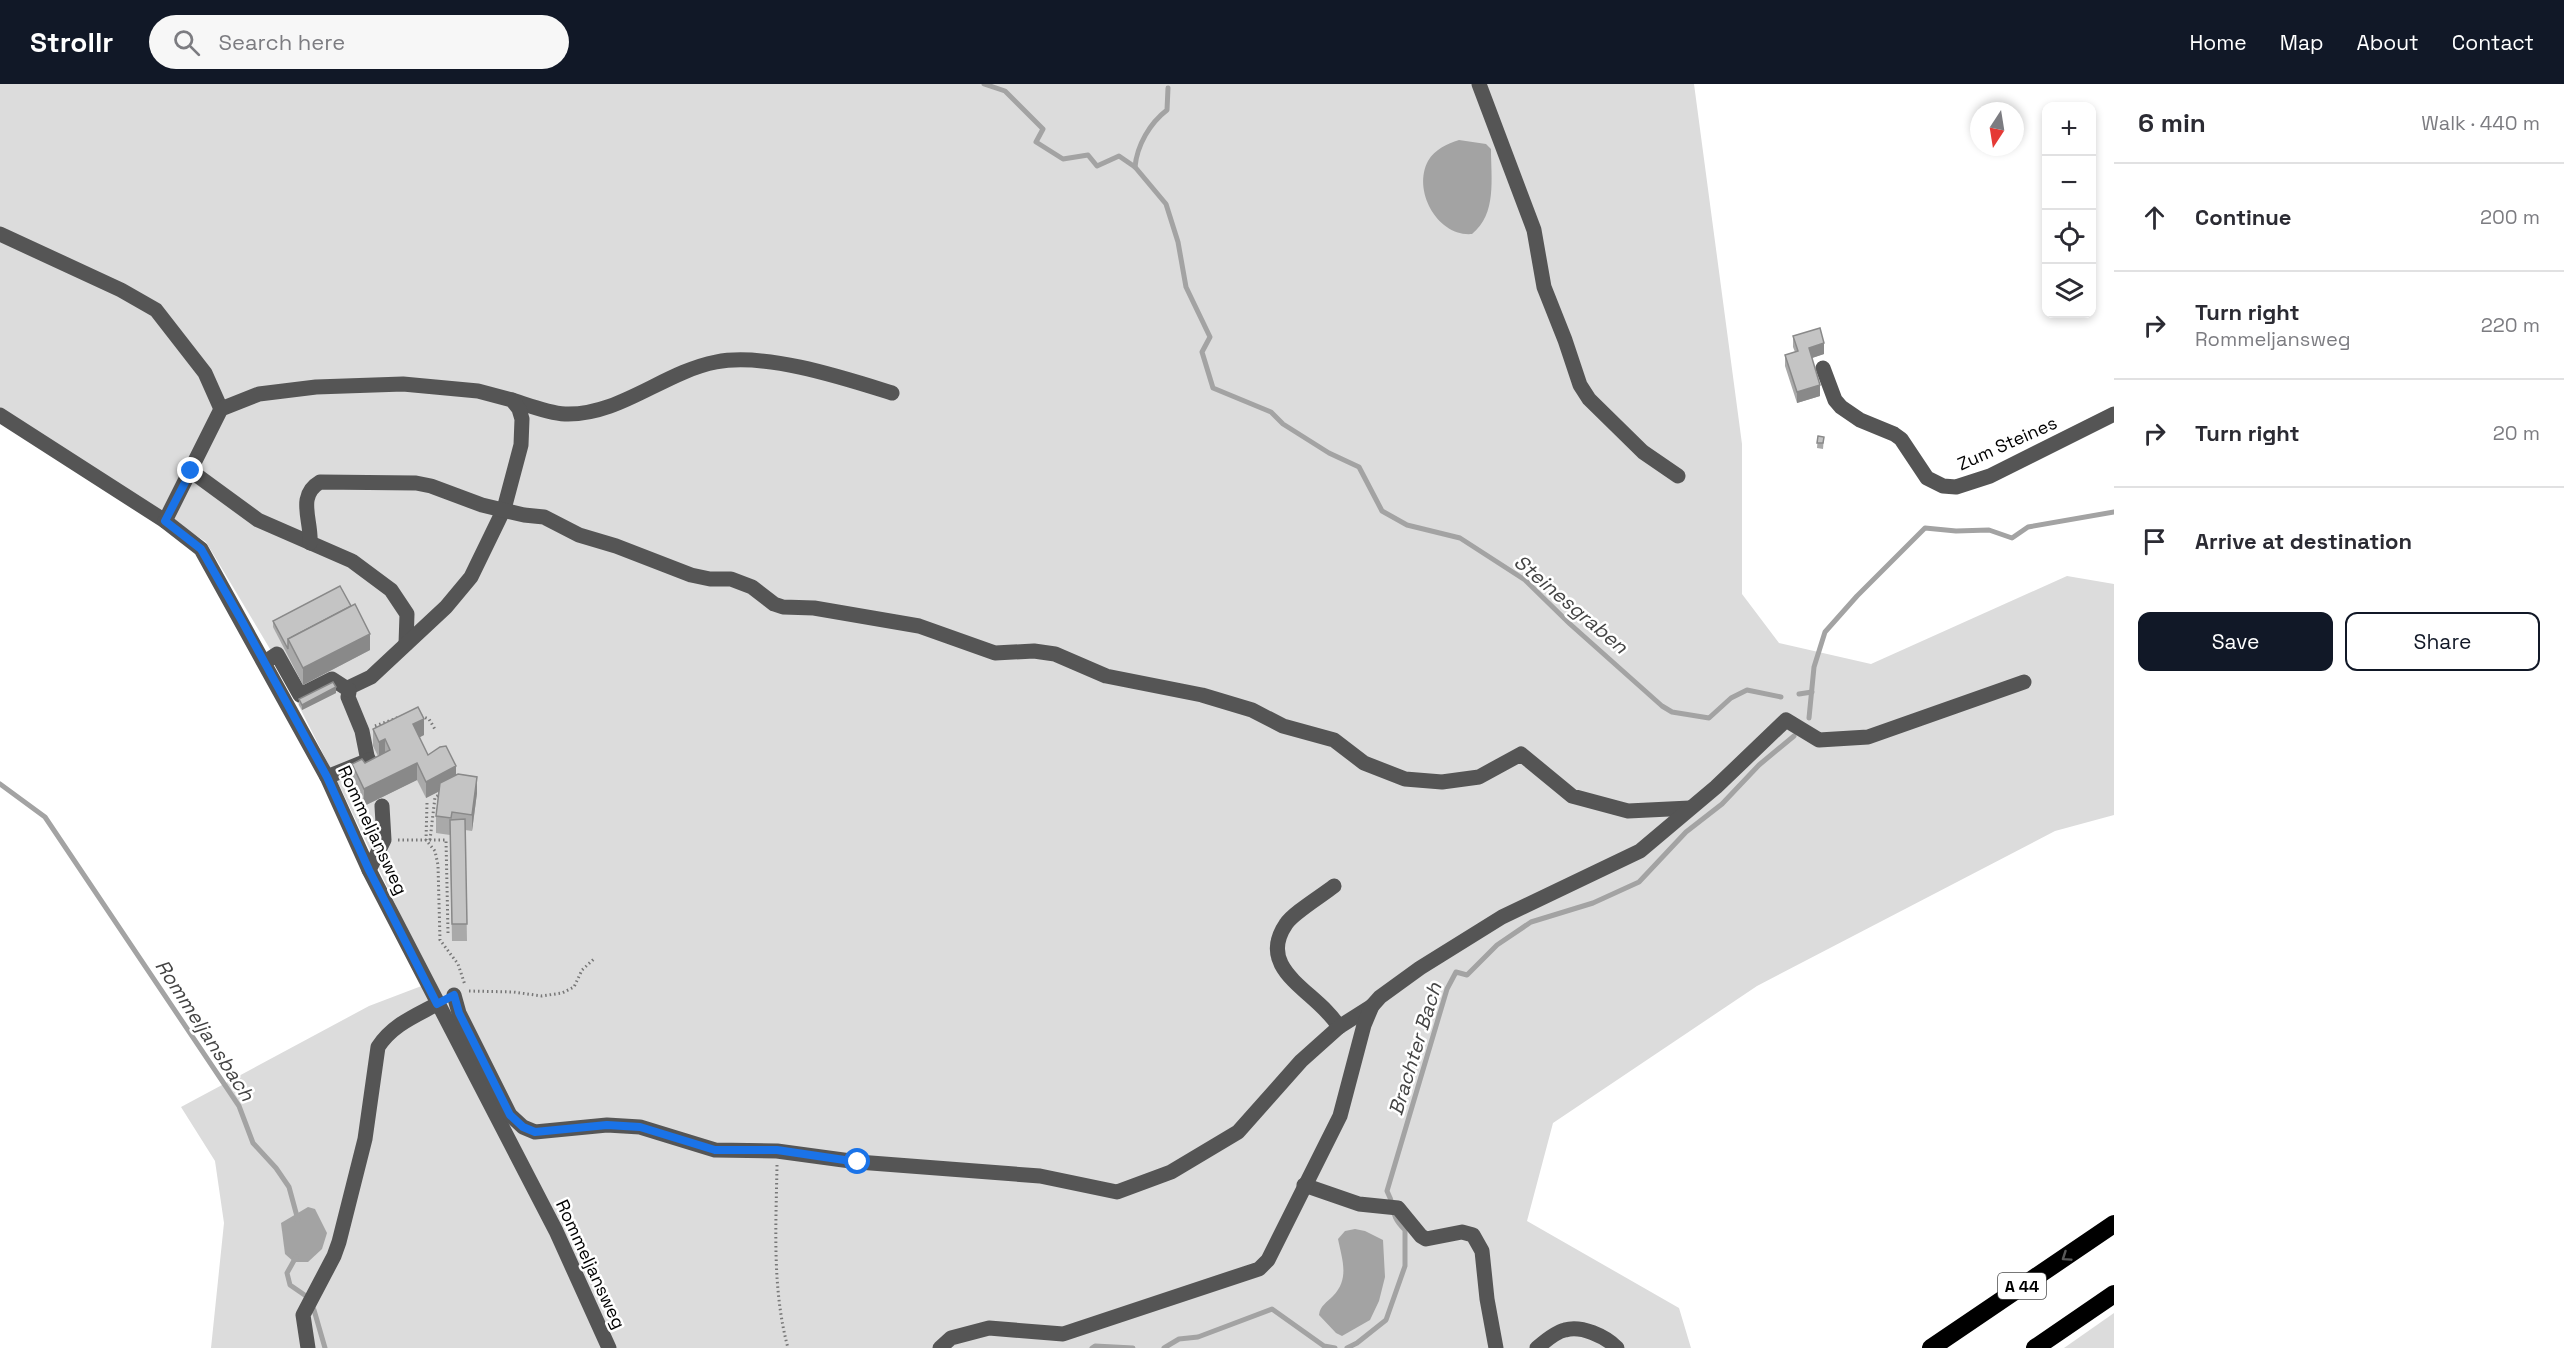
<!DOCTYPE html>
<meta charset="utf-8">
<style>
body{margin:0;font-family:"Space Grotesk",sans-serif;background:#f7f7f7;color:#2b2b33}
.controls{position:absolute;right:18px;top:18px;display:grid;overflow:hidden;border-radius:12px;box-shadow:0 3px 9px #0003}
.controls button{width:54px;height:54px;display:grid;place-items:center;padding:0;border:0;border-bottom:2px solid #e1e1e2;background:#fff;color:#2b2b33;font:30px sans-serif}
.compass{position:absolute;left:1970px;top:18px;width:54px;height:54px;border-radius:50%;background:#fff;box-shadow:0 3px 9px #0003;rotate:192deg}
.stop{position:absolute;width:18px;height:18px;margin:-14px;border:4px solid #1a73e8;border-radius:50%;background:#fff}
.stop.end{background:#1a73e8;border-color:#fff;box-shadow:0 2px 6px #0008}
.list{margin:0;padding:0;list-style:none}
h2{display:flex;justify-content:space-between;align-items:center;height:78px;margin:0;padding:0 24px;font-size:26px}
h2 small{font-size:20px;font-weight:400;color:#7c7c81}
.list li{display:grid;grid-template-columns:39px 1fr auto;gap:18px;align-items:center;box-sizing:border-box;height:108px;padding:0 24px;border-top:2px solid #e1e1e2}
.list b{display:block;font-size:22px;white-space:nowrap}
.list p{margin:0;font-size:20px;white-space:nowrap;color:#7c7c81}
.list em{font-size:20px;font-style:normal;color:#7c7c81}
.actions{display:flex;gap:12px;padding:18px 24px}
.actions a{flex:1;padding:14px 0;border:2px solid #111827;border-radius:12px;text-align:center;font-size:21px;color:#111827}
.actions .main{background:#111827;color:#fff}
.icon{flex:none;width:33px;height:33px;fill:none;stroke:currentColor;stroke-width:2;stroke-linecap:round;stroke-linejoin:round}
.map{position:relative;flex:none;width:2114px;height:1264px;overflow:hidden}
header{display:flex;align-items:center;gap:36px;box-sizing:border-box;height:84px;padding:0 30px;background:#111827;color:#fff}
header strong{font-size:28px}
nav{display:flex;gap:33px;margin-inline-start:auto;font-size:21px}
.search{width:420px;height:54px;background:#f7f7f7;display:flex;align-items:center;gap:15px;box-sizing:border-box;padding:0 21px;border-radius:33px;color:#7c7c81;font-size:22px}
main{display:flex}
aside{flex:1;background:#fff}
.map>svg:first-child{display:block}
.green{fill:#dcdcdc}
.water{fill:#a3a3a3}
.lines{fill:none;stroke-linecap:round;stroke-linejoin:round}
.stream{stroke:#a3a3a3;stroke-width:5}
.path{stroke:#777;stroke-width:3;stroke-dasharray:1.5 3;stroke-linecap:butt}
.minor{stroke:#555;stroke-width:15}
.highway{stroke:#000;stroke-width:18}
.wall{fill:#a9a9a9}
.shaded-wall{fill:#898989}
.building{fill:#c4c4c4;stroke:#898989;stroke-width:1.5}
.oneway{stroke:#595959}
.route{stroke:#1a73e8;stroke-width:8}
.labels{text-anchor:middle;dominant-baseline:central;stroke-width:5;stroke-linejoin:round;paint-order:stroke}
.shield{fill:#fff;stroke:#4c4c4c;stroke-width:1.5}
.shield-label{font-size:16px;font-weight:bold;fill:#000}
.street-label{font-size:18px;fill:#000;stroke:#fff}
.water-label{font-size:20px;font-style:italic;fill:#444;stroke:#fff}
</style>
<header>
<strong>Strollr</strong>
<div class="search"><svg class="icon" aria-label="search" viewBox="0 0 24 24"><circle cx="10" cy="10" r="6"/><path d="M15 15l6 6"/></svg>Search here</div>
<nav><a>Home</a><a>Map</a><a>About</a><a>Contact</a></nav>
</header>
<main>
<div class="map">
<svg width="2114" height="1264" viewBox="0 0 2114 1264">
<rect width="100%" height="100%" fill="#fff"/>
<g class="green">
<path d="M0 0H1694L1742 360V510L1779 559 1871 580 2067 492 2114 500V731L2055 747 1757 902 1553 1039 1527 1137 1679 1224 1691 1264H211L224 1139 215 1077 181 1023 369 922 432 898 342 707 270 565 206 458 0 324Z"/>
<path d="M2114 1229V1264H2064Z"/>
</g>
<g class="water">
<path d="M1459 56 1486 60 1491 65C1491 95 1497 130 1472 150 1438 153 1412 107 1428 77 1435 65 1447 60 1459 56Z"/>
<path d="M308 1123 315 1125 327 1149 322 1165 308 1178H294L285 1170 281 1139Z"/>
<path d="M1355 1145 1365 1147 1383 1156 1385 1193 1379 1217 1370 1236 1342 1252 1336 1249 1319 1231C1320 1222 1327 1218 1333 1212 1350 1195 1342 1175 1338 1155L1345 1147Z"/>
</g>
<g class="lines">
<g class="stream">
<path d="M984 0 1005 7 1043 45 1036 58 1063 75 1088 71 1097 82 1119 72 1135 83 1166 120 1178 158 1186 203 1210 253 1202 268 1213 304 1271 328 1283 340 1329 369 1359 383 1382 427 1407 441 1460 454 1525 496 1570 540 1662 622 1672 628 1709 634 1731 614 1747 606 1781 613"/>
<path d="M1135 83C1137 61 1150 39 1167 26L1168 4"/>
<path d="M1799 610 1812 608"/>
<path d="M1809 634 1814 583 1825 548 1857 512 1925 444 1956 447 1989 446 2012 454 2028 443 2114 428"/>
<path d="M0 700 45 733 239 1022 253 1059 276 1084 289 1103 298 1136"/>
<path d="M296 1173 287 1189 290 1201 306 1212 314 1226 325 1264"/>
<path d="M1092 1264 1095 1262 1133 1264"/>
<path d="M1164 1264 1179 1255 1198 1253 1272 1225 1324 1262 1335 1264"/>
<path d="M1347 1264 1357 1259 1386 1236 1405 1182V1146C1388 1129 1397 1125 1387 1107L1447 905 1456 888 1467 891 1497 861 1531 838 1593 819 1639 798 1686 748 1722 720 1759 681 1794 652"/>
</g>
<g class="path">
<path d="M421 632 429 635 436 647"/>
<path d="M375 642 405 631"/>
<path d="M427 719 426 756 435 767 438 781 440 856 458 880 465 901"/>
<path d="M398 756H446L448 849"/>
<path d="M430 756 435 713 441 710"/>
<path d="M469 907 513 908 542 912 562 909 574 903 582 886 594 875"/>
<path d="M777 1081C776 1142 772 1205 788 1264"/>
</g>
<g class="minor">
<path d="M1479 0 1534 146 1544 203 1565 256 1580 301 1589 315 1643 368 1678 392"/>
<path d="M0 150 121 206 156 226 205 289 221 325"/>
<path d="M1823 284 1835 316 1841 323 1860 336 1894 350 1901 355 1927 394 1943 402 1956 403 1990 392 2114 330"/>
<path d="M512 316C528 321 548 329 565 330 619 332 664 288 716 278 765 268 844 294 892 309"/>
<path d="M0 331 165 437 201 465 327 693 369 786 556 1147 609 1264"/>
<path d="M191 387 258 436 352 477 391 506 407 530 406 560"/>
<path d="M165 437 221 325 259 310 316 303 403 300 478 307 512 316 519 325 522 335 521 361 504 425 471 493 446 523 371 593 350 603 348 613 362 647 368 677"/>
<path d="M310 459C312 437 296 412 320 398L416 399 431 402 482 421 524 431 544 433 579 451 616 462 691 491 710 495H731L752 503 774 520 783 523 814 524 919 542 995 569 1034 567 1055 570 1106 592 1202 611 1252 626 1283 642 1334 656 1364 679 1405 695 1442 698 1479 693 1521 670 1572 712 1628 727 1690 724"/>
<path d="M265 578 277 570 300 611 332 595 349 606"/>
<path d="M327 693 369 676"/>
<path d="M369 786 384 756 382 722"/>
<path d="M1334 802C1323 811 1293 829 1286 840 1254 887 1319 908 1339 943"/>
<path d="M454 911 459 929 510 1031 523 1043 535 1048 607 1041 640 1043 715 1066 777 1067 858 1078 1040 1092 1117 1108 1171 1088 1238 1048 1301 977 1339 943 1372 922"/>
<path d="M1304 1101 1359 1120 1398 1124 1421 1152 1426 1155 1462 1148 1473 1151 1482 1167 1487 1215 1496 1264"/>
<path d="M308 1264 303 1231 334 1172 339 1158 365 1055 378 963C392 941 415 932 437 920"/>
<path d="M940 1264 951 1254 989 1244 1063 1250 1259 1185 1268 1176 1340 1032 1364 941 1372 922 1380 913 1420 884 1502 833 1640 767 1716 703 1786 636 1819 656 1868 653 2024 598"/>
<path d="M1537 1264C1544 1258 1555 1248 1565 1246 1581 1241 1605 1252 1617 1264"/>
</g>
<g class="highway">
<path d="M1931 1264 2114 1140"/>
<path d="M2035 1264 2114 1210"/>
</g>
</g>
<g class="wall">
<path d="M1793 252 1824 270 1812 274 1820 312 1797 319 1785 282V271L1795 268 1793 263Z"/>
<path d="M1818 352 1824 353 1823 365 1817 364Z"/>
<path d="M273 537 370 566 303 601 273 543Z"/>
<path d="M336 609 302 626 299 621V615Z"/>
<path d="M373 645 424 651 419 653 428 671 456 690 477 709 472 747 465 746 467 857H452L450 751 436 749V732L439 707 426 714 417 696 364 722 352 696V680L365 679 378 672 373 662Z"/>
</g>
<g class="shaded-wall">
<path d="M1824 259V270L1809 275V264Z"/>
<path d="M1820 301V312L1797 319V308Z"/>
<path d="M370 550V566L303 601V584Z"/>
<path d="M336 603V609L302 626V621Z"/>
<path d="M424 635V651L413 657V640Z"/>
<path d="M385 655V672L379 674V658Z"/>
<path d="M417 679V696L364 722V705Z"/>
<path d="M456 682V699L426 714V698Z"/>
<path d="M477 693V709L472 747V731Z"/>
</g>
<g class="building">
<path d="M1820 244 1824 259 1809 264 1820 301 1797 308 1785 271 1798 267 1793 252Z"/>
<path d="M1818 352 1824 353 1823 359H1817Z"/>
<path d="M340 502 351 522 288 555V565L273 537Z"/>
<path d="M355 520 370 550 303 584 288 555Z"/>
<path d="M333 598 336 603 302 621 299 615Z"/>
<path d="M418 623 424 635 413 640 428 671 440 663 446 662 456 682 426 698 417 679 364 705 352 680 362 675 365 679 390 666 385 655 379 658 373 645Z"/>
<path d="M458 690 477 693 472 731 452 728 451 734 436 732 440 699Z"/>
<path d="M465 735 467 840H452L450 736Z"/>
</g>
<defs><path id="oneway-chevron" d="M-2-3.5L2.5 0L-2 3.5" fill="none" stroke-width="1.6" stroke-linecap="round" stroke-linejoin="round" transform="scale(1.5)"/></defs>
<use class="oneway" href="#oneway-chevron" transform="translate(2066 1173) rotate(146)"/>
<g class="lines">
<path class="route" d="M191 387 165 437 201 465 243 539 327 693 369 786 437 920 454 911 459 929 510 1031 523 1043 535 1048 607 1041 640 1043 715 1066H777L858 1078"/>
</g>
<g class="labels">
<rect class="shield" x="1998" y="1189" width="48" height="26" rx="4.5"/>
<g class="shield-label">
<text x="2022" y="1202">A 44</text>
</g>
<g class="street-label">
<text transform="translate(2007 359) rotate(-24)">Zum Steines</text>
<text transform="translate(373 746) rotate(65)">Rommeljansweg</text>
<text transform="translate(591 1180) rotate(65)">Rommeljansweg</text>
</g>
<g class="water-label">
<text transform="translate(1571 520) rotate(40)">Steinesgraben</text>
<text transform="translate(205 946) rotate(57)">Rommeljansbach</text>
<text transform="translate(1415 965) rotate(-73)">Brachter Bach</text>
</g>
</g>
</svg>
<div class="controls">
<button>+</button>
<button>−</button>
<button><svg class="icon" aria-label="locate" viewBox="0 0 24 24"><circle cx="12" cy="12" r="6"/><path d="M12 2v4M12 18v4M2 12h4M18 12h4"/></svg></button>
<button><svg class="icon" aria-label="layers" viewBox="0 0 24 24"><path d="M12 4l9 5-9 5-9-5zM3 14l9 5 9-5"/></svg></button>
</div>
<svg class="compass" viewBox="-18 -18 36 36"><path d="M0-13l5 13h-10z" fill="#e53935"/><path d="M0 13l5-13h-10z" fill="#7c7c81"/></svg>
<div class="stop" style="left:858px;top:1078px"></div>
<div class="stop end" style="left:191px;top:387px"></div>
</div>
<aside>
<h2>6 min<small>Walk · 440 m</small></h2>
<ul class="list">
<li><svg class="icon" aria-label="ahead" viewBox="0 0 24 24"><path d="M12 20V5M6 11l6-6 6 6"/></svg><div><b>Continue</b></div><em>200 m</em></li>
<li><svg class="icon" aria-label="right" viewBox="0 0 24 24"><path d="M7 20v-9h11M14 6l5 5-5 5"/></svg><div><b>Turn right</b><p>Rommeljansweg</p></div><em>220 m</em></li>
<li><svg class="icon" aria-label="right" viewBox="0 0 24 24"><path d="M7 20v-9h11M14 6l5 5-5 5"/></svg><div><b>Turn right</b></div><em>20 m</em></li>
<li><svg class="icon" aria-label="arrive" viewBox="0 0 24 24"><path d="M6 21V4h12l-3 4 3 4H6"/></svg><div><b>Arrive at destination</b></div></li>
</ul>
<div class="actions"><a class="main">Save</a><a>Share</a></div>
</aside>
</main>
